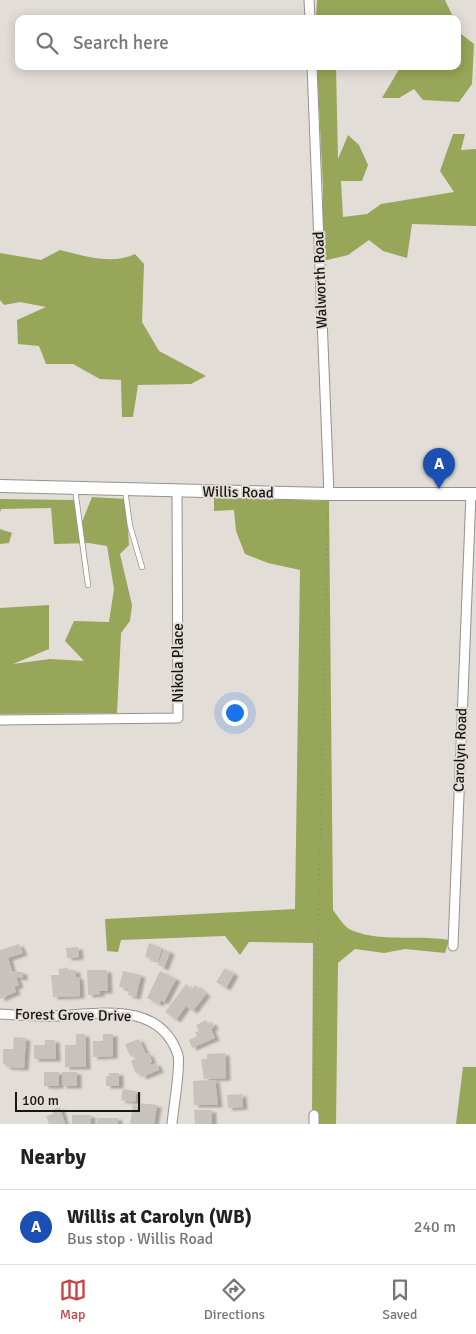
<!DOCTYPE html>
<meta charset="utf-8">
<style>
body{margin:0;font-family:Signika,sans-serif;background:#f2f2f2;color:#222}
.scale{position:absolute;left:15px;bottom:12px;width:125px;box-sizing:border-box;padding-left:5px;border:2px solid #181614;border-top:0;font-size:14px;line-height:18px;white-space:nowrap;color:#181614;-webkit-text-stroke:4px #e3ddd8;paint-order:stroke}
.you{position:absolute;left:234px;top:712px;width:18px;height:18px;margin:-12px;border:4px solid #fff;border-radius:50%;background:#1a73e8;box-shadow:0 0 0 8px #1a73e833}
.badge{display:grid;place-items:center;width:32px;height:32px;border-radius:50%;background:#ce3e41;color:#fff;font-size:16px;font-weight:700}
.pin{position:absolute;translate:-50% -41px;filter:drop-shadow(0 1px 2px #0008)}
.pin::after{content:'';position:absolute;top:26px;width:18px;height:15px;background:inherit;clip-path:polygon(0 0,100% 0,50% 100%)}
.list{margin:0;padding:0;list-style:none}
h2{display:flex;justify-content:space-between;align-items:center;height:65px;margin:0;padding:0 20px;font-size:21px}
h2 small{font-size:16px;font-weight:400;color:#767676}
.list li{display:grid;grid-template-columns:32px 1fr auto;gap:15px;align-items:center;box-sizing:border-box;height:75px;padding:0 20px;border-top:1px solid #e0e0e0}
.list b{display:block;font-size:19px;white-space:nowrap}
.list p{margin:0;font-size:16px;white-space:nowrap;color:#767676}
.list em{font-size:16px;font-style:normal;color:#767676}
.icon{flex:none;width:28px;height:28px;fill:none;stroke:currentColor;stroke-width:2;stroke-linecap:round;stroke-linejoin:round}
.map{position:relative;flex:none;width:476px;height:1124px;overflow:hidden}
.search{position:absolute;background:#fff;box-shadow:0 2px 12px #0003;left:15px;right:15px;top:15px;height:55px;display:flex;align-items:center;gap:12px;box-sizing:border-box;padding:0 18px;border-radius:10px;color:#767676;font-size:19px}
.sheet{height:140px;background:#fff}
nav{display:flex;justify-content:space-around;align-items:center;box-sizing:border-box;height:70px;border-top:1px solid #e0e0e0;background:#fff;font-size:14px;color:#767676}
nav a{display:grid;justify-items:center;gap:2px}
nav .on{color:#ce3e41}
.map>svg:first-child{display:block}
.forest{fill:#97a658}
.building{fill:#c8c2bd;filter:url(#shadow)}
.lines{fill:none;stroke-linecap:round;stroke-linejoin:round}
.lane-casing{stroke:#97908c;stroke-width:6}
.street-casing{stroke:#97908c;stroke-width:11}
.secondary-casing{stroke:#97908c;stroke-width:14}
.path{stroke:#888480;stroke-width:1;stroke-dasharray:1 4;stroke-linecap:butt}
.lane{stroke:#fff;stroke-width:4.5}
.street{stroke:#fff;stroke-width:9}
.secondary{stroke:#fff;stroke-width:12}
.labels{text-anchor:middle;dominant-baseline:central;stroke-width:4;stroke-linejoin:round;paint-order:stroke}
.street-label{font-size:15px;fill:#181614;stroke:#e3ddd8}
</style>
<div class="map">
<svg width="476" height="1124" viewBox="0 0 476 1124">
<defs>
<filter id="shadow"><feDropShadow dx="4.5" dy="2.5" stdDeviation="1" flood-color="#0004"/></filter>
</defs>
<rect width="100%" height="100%" fill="#e3ddd8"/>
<g class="forest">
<path d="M317 0H445L454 19H316Z"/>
<path d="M457 26 461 34 474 44 472 84 459 102 423 100 414 89 399 98H382L401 66H457Z"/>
<path d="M317 66H336L338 159 348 135 359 145 368 165 362 181H341L343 217 367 214 381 204 454 192 440 171 453 134H465L461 150 476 149V226L412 224 407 258 383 251 369 240 348 255 323 261V187Z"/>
<path d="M60 250C84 256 112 265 135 254L144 264 142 322 159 351 206 376 191 384 138 385 133 417H122L121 380 100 379 73 364H46L39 346 18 344 17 320 46 307 20 302 4 305 0 300V253L41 260Z"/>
<path d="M92 497 126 499 129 545 120 554 132 605 130 621 121 633 117 713 0 714V608L49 605V649L13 664 50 659 84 661 65 641 74 621 109 622 114 589 107 546 89 543 54 544 51 508 1 509 0 513V499L74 500 80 527Z"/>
<path d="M214 498 329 501 333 910C337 915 344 927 351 930 381 943 417 934 449 940L445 953 405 949 384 953 355 949 338 963 336 1124H312V1119L313 943 249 942 240 955 225 936 121 940 118 952 107 951 105 919 295 909 300 570 268 563 245 554 236 531 234 510 214 511Z"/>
<path d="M0 529 12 533 9 543 0 544Z"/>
<path d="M463 1067H476V1124H456Z"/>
</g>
<g class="building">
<path d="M149 943 162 948 158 961 145 957Z"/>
<path d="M19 944 23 953 8 958 12 971 23 972V978L16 977 19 985 14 987 16 992 0 999V950Z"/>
<path d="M78 947 79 957 67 958 66 948Z"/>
<path d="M164 949 170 952 164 968 158 965Z"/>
<path d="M68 968V970H76V977H79L80 996 53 997 51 975H59L58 969Z"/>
<path d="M225 968 234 974 226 988 216 982Z"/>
<path d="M87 970H107L108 991H100V994L88 995Z"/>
<path d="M123 971 141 975 136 997 128 995 129 989 119 987Z"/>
<path d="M160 971 176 979 164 1002 161 1000 159 1004 147 998Z"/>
<path d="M186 984 192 989 195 985 206 994 193 1011 186 1006 176 1020 165 1012Z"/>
<path d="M206 1020 208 1024 212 1022 214 1027 211 1029 215 1038 192 1048 189 1040 197 1036 195 1032 199 1031 196 1025Z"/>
<path d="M76 1034H85L86 1067H65V1045H76Z"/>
<path d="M103 1034H113V1056L93 1057V1041H103Z"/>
<path d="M14 1037 26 1038 24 1068 6 1067V1065L3 1064V1049H13Z"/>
<path d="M139 1039 146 1054 148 1053 152 1061 150 1065 156 1063 159 1070 142 1077 140 1072 136 1074 131 1061 135 1059 134 1055 130 1056 125 1044Z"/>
<path d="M45 1040H55L56 1059H34V1045H45Z"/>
<path d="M225 1053 226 1078 204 1079 201 1059H207V1054Z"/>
<rect x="44" y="1072" width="15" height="14"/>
<rect x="62" y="1072" width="15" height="14"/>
<path d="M109 1073H119V1086H106V1076H109Z"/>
<path d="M215 1080 218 1105H194L193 1081Z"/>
<path d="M123 1089 136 1091 135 1102 121 1100Z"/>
<path d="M242 1094 243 1107 228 1108 227 1095Z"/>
<path d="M139 1103 157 1105 154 1124H130L133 1105 138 1106Z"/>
<path d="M60 1107 65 1124H49L46 1116 53 1114 52 1110Z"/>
<path d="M194 1110H212V1124H195Z"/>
<rect x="72" y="1115" width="19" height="9"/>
<rect x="97" y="1118" width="21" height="6"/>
</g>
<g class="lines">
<g class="lane-casing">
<g id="lane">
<path d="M75 489 88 585"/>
<path d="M125 490 130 526 142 567"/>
</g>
</g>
<g class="street-casing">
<g id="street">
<path d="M309 0 310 19"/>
<path d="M312 66 329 494"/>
<path d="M0 720 178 718 177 490"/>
<path d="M453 946 471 494"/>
<path d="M0 1014C18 1015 36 1017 54 1016 98 1014 160 1000 178 1055 181 1066 173 1110 172 1124"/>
<path d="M314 1124V1115"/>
</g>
</g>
<g class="secondary-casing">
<path id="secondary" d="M0 486 329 494H476"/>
</g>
<path class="path" d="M314 1105 328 505"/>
<use href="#lane" class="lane"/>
<use href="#street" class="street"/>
<use href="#secondary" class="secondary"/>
</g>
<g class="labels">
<g class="street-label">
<text transform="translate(320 280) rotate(-92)">Walworth Road</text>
<text transform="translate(238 492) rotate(1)">Willis Road</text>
<text transform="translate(178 663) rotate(-90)">Nikola Place</text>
<text transform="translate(460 750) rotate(-88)">Carolyn Road</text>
<text transform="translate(73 1015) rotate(1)">Forest Grove Drive</text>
</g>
</g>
</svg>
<div class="scale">100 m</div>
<div class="you"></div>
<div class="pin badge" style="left:439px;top:489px;background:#1a4fb4">A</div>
<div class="search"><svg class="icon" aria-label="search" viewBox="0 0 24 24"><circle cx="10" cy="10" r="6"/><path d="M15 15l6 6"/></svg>Search here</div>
</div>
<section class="sheet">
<h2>Nearby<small></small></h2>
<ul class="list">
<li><span class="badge" style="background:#1a4fb4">A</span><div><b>Willis at Carolyn (WB)</b><p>Bus stop · Willis Road</p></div><em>240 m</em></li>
</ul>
</section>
<nav>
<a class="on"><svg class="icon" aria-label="map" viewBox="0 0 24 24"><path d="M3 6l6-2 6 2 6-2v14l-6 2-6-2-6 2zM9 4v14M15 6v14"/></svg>Map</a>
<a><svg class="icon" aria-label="directions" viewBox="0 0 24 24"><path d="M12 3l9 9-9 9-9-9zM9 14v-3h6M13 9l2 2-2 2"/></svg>Directions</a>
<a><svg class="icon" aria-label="saved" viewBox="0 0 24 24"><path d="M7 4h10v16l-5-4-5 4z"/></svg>Saved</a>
</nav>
